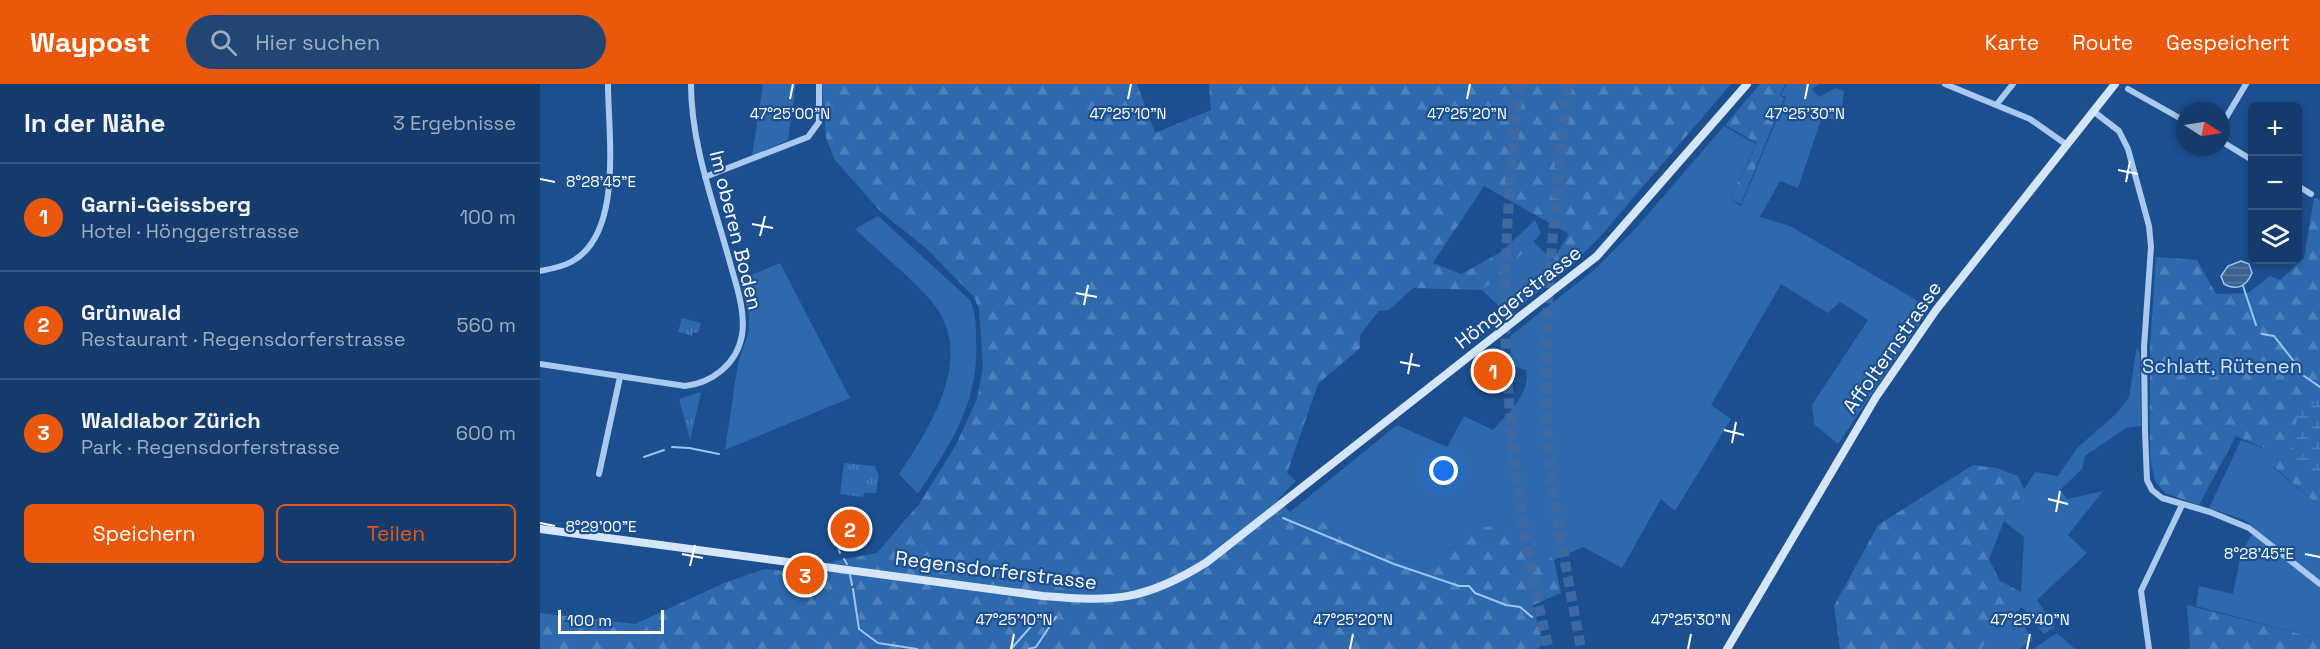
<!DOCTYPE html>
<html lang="de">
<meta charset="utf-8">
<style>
body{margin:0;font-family:"Space Grotesk",sans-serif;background:#214673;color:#f1f3f6}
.controls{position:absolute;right:18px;top:18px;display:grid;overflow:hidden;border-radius:9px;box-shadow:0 3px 9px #0003}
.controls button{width:54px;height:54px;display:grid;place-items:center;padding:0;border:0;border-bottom:2px solid #33557e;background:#143b6b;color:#f1f3f6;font:30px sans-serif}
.compass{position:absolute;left:1636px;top:18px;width:54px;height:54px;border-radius:50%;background:#143b6b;box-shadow:0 3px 9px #0003;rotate:102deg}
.scale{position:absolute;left:18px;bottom:15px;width:106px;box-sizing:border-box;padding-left:6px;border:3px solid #fff;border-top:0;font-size:16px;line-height:21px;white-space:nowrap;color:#fff;-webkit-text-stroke:4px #1b4f8f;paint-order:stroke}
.you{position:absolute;left:904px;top:387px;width:21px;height:21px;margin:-15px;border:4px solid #fff;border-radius:50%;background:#1a73e8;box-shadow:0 0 0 9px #1a73e833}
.badge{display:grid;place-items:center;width:39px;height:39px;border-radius:50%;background:#ea580c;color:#fff;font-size:20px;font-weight:700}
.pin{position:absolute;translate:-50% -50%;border:3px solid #fff;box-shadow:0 2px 6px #0006}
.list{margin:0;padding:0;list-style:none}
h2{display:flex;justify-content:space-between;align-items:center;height:78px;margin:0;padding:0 24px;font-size:26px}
h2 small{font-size:20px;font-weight:400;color:#9dadc1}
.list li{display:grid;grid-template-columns:39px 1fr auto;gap:18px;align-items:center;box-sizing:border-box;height:108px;padding:0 24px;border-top:2px solid #33557e}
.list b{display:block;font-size:22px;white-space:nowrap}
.list p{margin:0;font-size:20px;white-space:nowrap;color:#9dadc1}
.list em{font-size:20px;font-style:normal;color:#9dadc1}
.actions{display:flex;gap:12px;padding:18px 24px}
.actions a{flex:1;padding:14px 0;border:2px solid #ea580c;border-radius:9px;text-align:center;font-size:21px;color:#ea580c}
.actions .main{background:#ea580c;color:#fff}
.icon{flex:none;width:33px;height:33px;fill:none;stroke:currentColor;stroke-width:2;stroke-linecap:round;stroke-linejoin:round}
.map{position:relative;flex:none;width:1780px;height:565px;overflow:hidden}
header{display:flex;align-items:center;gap:36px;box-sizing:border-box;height:84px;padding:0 30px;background:#ea580c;color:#fff}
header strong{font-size:28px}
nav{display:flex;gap:33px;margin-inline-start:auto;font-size:21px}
.search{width:420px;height:54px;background:#214673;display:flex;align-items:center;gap:15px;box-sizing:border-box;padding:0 21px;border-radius:33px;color:#9dadc1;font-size:22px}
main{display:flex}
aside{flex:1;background:#143b6b}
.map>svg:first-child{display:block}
.grass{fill:#2e69ad}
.forest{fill:url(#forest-firs)}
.wetland{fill:url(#wetland-marsh)}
.park{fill:url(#park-tufts)}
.water{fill:url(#water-rules);stroke:#9cc4f0;stroke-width:1.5}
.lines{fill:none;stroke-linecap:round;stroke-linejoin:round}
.stream{stroke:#9cc4f0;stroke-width:2}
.highway-tunnel{stroke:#3d69a0;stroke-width:10;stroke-dasharray:10 5;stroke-linecap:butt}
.street{stroke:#a9c9ee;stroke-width:6}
.secondary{stroke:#d6e6fa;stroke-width:8}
.ticks{fill:none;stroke:#fff;stroke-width:2}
.labels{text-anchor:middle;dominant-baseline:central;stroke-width:4.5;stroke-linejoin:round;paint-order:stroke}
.street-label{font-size:20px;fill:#fff;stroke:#1b4f8f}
.park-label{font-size:20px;fill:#cfe3fa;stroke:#1b4f8f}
.ticks-label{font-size:15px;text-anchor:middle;fill:#fff;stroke:#1b4f8f;stroke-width:4.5;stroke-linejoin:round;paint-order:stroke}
</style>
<header>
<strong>Waypost</strong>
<div class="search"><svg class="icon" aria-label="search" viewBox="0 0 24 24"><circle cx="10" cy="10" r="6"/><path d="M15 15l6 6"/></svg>Hier suchen</div>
<nav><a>Karte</a><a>Route</a><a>Gespeichert</a></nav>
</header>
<main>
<aside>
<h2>In der Nähe<small>3 Ergebnisse</small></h2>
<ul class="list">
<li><span class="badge">1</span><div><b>Garni-Geissberg</b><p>Hotel · Hönggerstrasse</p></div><em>100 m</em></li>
<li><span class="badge">2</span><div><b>Grünwald</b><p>Restaurant · Regensdorferstrasse</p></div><em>560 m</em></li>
<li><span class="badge">3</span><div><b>Waldlabor Zürich</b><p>Park · Regensdorferstrasse</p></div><em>600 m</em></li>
</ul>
<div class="actions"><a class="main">Speichern</a><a>Teilen</a></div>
</aside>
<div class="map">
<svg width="1780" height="565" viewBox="0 0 1780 565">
<defs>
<pattern id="forest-firs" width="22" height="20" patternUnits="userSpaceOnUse" patternTransform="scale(1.5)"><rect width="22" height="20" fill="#2e69ad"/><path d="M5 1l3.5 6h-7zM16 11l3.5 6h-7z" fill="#4d80b9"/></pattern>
<pattern id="wetland-marsh" width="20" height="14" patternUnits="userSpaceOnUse" patternTransform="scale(1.5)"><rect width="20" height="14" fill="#2e69ad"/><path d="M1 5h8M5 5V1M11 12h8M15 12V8" fill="none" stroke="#4d80b9"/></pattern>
<pattern id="park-tufts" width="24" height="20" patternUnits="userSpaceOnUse" patternTransform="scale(1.5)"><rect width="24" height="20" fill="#2e69ad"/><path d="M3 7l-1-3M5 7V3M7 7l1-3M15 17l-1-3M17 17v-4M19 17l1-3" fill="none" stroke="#4d80b9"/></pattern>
<pattern id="water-rules" width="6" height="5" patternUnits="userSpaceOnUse" patternTransform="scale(1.5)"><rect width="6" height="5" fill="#3c6290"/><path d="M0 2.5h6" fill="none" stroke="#597aa1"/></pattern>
</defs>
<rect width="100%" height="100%" fill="#1b4f8f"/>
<g class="grass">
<path d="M223 0H256L248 56 212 72Z"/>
<path d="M1247 0H1279L1272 5 1279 13 1296 4 1304 7 1300 37 1282 33 1258 104 1240 97 1220 133 1250 142 1390 224 1298 360 1274 340 1272 321 1328 236 1300 218 1288 229 1241 200 1171 321 1191 335 1135 427 1121 415 1082 484 1043 463 1014 476 997 461 923 459 878 479 837 467 813 449 798 452 778 433 750 428 857 341 907 363 924 332 953 346C966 331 992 308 986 286L975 283 971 275 970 252 1054 186 1096 144 1184 42 1216 60 1190 115 1201 122 1246 13 1241 11Z"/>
<path d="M338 132 430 216C436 229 436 242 436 257 439 319 411 359 378 410L359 390C390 344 437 271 392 218 370 192 340 169 315 145Z"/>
<path d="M993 157 1024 188 968 231 942 206 966 187Z"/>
<path d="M240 179 310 314 185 366 198 279 209 247V231L199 196Z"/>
<path d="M1597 262 1600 271 1601 342 1586 344 1545 372 1542 385 1520 406 1528 415 1563 407 1528 451 1547 469 1497 516 1515 543 1504 550 1482 523 1475 529 1493 556 1480 565H1441L1481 508 1484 453 1464 437 1495 388 1518 392 1537 364 1577 329 1589 313Z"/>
<path d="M1701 356 1738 370 1733 383 1780 423V555L1656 522 1659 502 1693 510 1701 470 1715 444 1704 436 1669 424Z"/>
<path d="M1517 549 1535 565H1493Z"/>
</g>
<g class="forest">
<path d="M282 0H597L615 49 671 26 669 0H1191L1058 155 1024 188 1012 177 1029 150 944 102 893 179 921 190 961 168 995 136 1001 149 966 187 942 206 873 204 849 226 839 227 820 251V264L778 300 747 389 756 397 738 415 750 428 778 433 798 452 813 449 837 467 878 479 923 459 928 444 960 442 997 461 1014 476 1021 509 993 521 1003 560 997 565H0V529L95 540 184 499 225 485 283 491 294 477 337 469 379 420 416 361 437 315 443 283 439 225 434 213 387 165 341 128 295 76 286 54Z"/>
<path d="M1220 0H1245L1240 11 1244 14 1201 120 1190 115 1217 59 1185 41Z"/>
<path d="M1774 114 1780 116V423L1733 382 1737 370 1696 352 1659 421 1625 409 1615 397 1610 373V265L1616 173 1657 176 1676 210 1708 209 1730 192 1740 196 1764 174Z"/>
<path d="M1433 381 1456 384 1478 392 1485 407 1464 437 1449 475 1460 497 1481 508 1441 565H1300L1294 522 1338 441Z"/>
<path d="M1647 521 1780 555V565H1650Z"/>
</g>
<path class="wetland" d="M1780 314V400L1749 372 1758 330Z"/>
<g class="park">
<path d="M142 234 161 239 158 249 153 248 152 252 138 248Z"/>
<path d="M161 308 160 313 150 356 139 315Z"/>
<path d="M304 379 335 382 339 392 336 409H324L323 413 300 410Z"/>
</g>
<path class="water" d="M1701 177 1709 180 1712 189C1706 203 1697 207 1684 200L1681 192 1688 182Z"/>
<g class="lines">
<g class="stream">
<path d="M1703 202 1716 241"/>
<path d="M1722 250 1734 252 1759 284"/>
<path d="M1764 292 1780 303"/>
<path d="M132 363 149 364 179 370"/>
<path d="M104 373 124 366"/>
<path d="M743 434 854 480 919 502H929L935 509 966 521 980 523 992 533"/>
<path d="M299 466 300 469"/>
<path d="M304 475 307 480"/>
<path d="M310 491 312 501"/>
<path d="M313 505 319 545 338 559 377 565"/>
<path d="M471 565 503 529"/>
<path d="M489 565 496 563 516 533"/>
</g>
<g class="highway-tunnel">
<path d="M978 0C972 74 965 148 965 223 966 339 981 453 1009 565"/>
<path d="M1027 0C1018 112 1001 227 1007 340 1011 416 1028 491 1041 565"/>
</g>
<g class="street">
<path d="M1405 0 1490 35 1527 61"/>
<path d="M1588 5 1645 37"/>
<path d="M1457 20 1473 0"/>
<path d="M1553 27 1579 47 1588 65 1609 142 1611 163 1604 263 1605 347 1607 396 1612 406 1622 414 1670 428 1709 444 1780 500"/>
<path d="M1681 42 1706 0"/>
<path d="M1681 57 1712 76"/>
<path d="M165 93 268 53 279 38V0"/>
<path d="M1758 102 1771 110"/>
<path d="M0 187C10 185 22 183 31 178 84 150 68 50 68 0"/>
<path d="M0 280 145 302C172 299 197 280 202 251 206 226 195 198 189 175 173 117 151 60 151 0"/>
<path d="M59 390 80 293"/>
<path d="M1609 565 1601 507 1642 421"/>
</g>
<g class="secondary">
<path d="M0 445 503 512C574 518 605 517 667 478L1057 172 1207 0"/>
<path d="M1187 565 1336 313 1396 226 1575 0"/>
</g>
</g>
<path class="ticks" d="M250 15 253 0M588 15 591 0M927 15 930 0M1265 15 1268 0M1578 86 1598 90M0 95 15 98M1586 98 1590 77M212 140 233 144M220 152 225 132M536 209 557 213M544 221 548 201M860 278 880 282M868 290 872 269M1184 346 1204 351M1192 359 1196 338M1508 415 1528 420M1516 428 1520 407M0 439 15 442M142 470 163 474M1765 470 1780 473M150 482 155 461M471 565 474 550M810 565 813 550M1148 565 1151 550M1487 565 1490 550"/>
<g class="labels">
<g class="street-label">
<text transform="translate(196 146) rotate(76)">Im oberen Boden</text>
<text transform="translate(978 213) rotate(-38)">Hönggerstrasse</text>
<text transform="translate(1352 263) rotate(-55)">Affolternstrasse</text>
<text transform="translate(456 486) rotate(7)">Regensdorferstrasse</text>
</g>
<g class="park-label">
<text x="1682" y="282">Schlatt, Rütenen</text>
</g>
</g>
<g class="ticks-label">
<text x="250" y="35">47°25'00"N</text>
<text x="588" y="35">47°25'10"N</text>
<text x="927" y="35">47°25'20"N</text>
<text x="1265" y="35">47°25'30"N</text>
<text x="61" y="103">8°28'45"E</text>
<text x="61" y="448">8°29'00"E</text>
<text x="1719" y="475">8°28'45"E</text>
<text x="474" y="541">47°25'10"N</text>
<text x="813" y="541">47°25'20"N</text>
<text x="1151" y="541">47°25'30"N</text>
<text x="1490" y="541">47°25'40"N</text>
</g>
</svg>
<div class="controls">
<button>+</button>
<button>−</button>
<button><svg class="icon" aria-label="layers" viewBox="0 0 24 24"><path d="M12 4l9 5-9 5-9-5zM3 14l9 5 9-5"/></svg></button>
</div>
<svg class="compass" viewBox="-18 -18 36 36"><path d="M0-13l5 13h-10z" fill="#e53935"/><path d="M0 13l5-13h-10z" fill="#9dadc1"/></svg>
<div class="scale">100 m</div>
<div class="you"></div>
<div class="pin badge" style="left:953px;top:287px">1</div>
<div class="pin badge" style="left:310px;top:445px">2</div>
<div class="pin badge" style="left:265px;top:491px">3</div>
</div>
</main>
